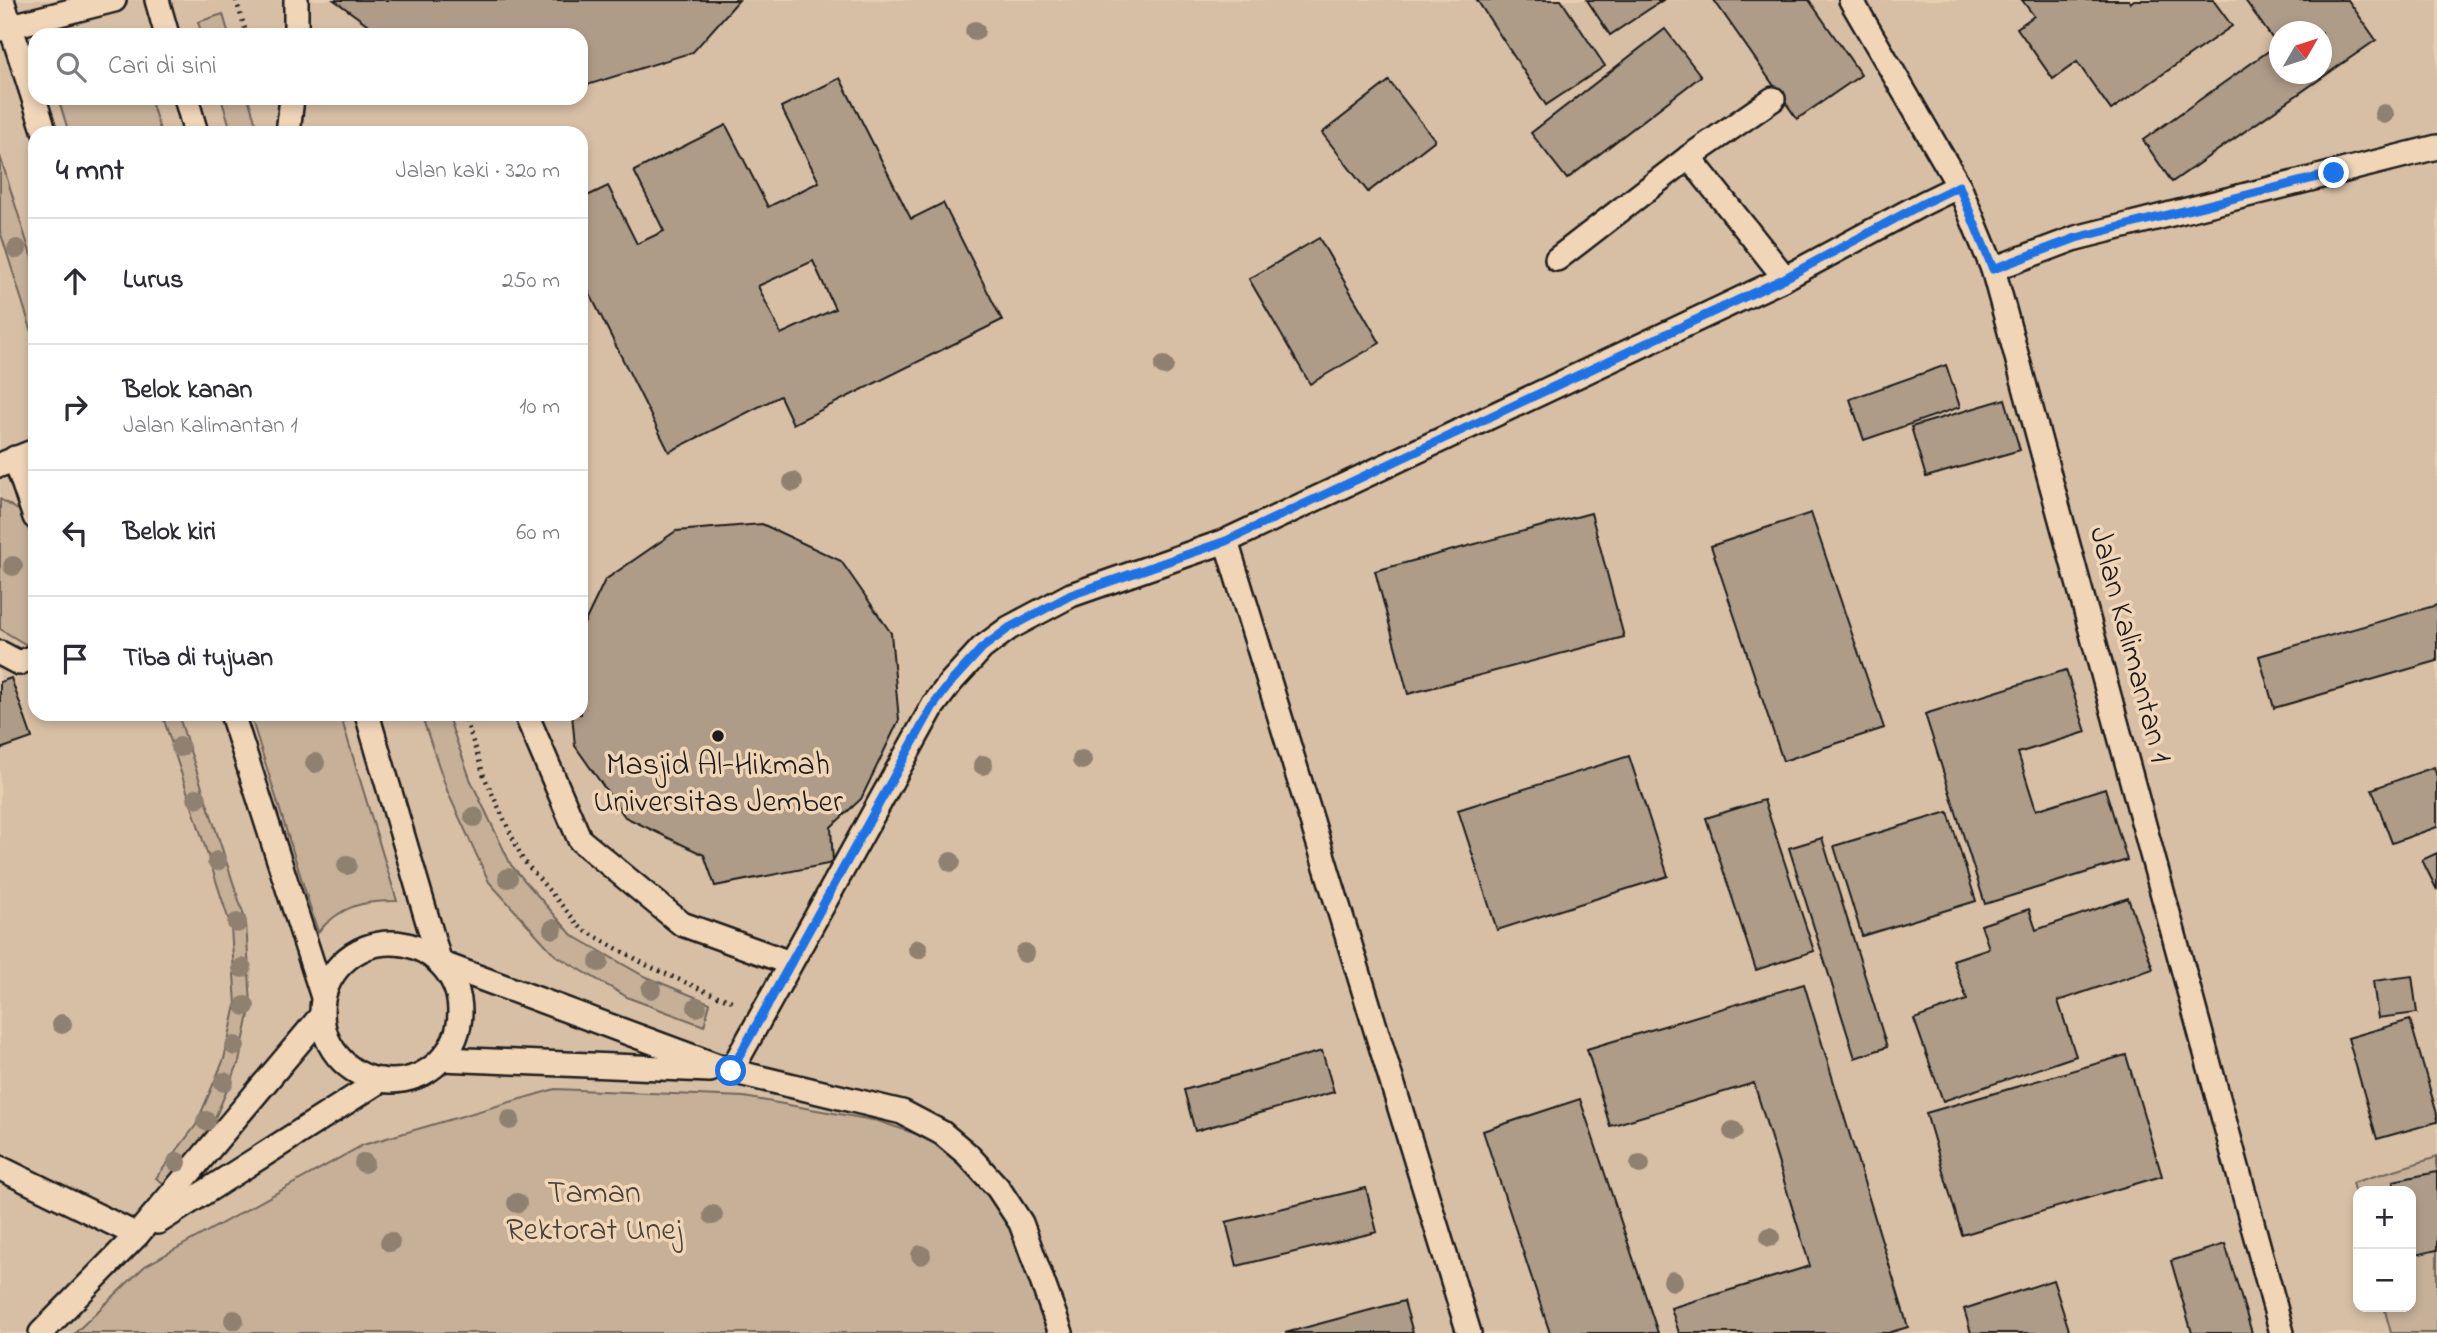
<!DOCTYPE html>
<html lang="id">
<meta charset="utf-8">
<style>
body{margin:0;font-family:"Indie Flower",sans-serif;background:#f7f7f7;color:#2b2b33}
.controls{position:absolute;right:21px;bottom:21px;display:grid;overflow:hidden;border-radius:14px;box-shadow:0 4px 10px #0003}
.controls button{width:63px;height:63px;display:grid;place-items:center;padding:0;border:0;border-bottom:2px solid #e1e1e2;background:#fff;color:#2b2b33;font:35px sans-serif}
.compass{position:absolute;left:2269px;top:21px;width:63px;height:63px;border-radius:50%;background:#fff;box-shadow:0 4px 10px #0003;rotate:51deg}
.stop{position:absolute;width:21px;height:21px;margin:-16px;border:5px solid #1a73e8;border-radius:50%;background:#fff}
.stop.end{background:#1a73e8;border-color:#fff;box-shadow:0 2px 7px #0008}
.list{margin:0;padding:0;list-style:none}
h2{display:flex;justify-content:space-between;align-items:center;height:91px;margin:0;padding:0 28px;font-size:30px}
h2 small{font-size:23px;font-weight:400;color:#7c7c81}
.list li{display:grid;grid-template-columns:46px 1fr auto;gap:21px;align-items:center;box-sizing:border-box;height:126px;padding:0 28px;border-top:2px solid #e1e1e2}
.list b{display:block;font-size:26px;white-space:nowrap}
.list p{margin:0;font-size:23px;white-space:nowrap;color:#7c7c81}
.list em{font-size:23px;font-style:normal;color:#7c7c81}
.icon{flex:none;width:38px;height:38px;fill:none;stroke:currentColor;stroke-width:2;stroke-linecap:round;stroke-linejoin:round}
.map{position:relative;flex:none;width:2437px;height:1333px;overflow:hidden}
.search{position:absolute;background:#fff;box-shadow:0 4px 10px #0003;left:28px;top:28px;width:560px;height:77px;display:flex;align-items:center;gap:18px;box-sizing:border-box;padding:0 24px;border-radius:21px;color:#7c7c81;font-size:26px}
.panel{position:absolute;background:#fff;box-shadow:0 4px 10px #0003;left:28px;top:126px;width:560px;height:595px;border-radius:21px}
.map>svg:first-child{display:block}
.built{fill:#d7bfa5;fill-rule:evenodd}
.green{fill:#c6b098;stroke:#71665a;stroke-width:2}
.building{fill:#af9c88;stroke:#1c1c1c;stroke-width:2;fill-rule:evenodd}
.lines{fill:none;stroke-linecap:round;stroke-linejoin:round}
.service-casing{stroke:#1c1c1c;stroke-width:28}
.path{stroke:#1c1c1c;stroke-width:4.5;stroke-dasharray:2 5;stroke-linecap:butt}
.service{stroke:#f0d5b7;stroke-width:23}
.tree{fill:#8f8070}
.route{stroke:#1a73e8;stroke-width:9}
.poi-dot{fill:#1c1c1c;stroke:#f0d5b7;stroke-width:2.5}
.labels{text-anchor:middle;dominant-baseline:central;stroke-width:7;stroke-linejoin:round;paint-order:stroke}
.street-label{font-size:32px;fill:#1c1c1c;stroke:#f0d5b7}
.poi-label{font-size:32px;fill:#1c1c1c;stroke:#f0d5b7}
.park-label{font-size:32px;fill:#46413b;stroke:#f0d5b7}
</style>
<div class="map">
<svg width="2437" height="1333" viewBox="0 0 2437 1333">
<rect width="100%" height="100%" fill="#e8ceb1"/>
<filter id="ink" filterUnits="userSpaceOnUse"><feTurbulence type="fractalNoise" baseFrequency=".0143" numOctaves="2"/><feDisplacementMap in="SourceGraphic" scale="14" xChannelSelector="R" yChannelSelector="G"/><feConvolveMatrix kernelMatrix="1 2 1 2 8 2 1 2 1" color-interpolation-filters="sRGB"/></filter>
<g filter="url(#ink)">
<path class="built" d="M0 0H2437V1333H0ZM2280 32H2322V74H2280ZM35 35H581V98H35ZM35 133H581V714H35ZM2358 1191H2411V1307H2358Z"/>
<g class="green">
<path d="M223 14 229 35H202L198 22Z"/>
<path d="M58 98H150L161 133H69Z"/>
<path d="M221 98H248L259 133H232Z"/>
<path d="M0 156 35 268V342L0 231Z"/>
<path d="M0 499 23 513 35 548V640L25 644 0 629Z"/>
<path d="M162 714H178L246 922 251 1005 239 1062 209 1132 166 1185 156 1178 196 1125 224 1059 236 1005 231 927Z"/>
<path d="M250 714H340L397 901C363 901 342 905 318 932Z"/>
<path d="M421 714H447L471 781 511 865 572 935 642 975 710 1003 704 1026 629 998 555 955 489 882 448 793Z"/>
<path d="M555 1089 744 1097 878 1121 937 1141 990 1197 1018 1241 1051 1333H75L145 1266 363 1145Z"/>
<path d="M2437 1157V1333H2391L2384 1307H2411V1191H2358V1206L2352 1183Z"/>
</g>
<g class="building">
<path d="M334 0H739L693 52 581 87V35H382Z"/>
<path d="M1477 0H1561L1605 66 1546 105Z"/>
<path d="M1587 0H1663L1610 35Z"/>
<path d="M1714 0H1809L1861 75 1797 119Z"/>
<path d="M2022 0H2129L2130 3 2134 0H2213L2232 26 2111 110 2077 62 2053 79 2017 28 2034 16Z"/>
<path d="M2245 0H2348L2376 40 2172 182 2143 140 2277 45ZM2280 32H2322V74H2280Z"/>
<path d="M1665 29 1701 76 1567 179 1531 133Z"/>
<path d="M840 78 911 219 943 203 1002 320 793 424 780 396 669 452 585 284 581 286V199L608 186 637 244 664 231 634 171 726 125 768 207 819 182 781 107ZM813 261 835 309 781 334 758 286Z"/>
<path d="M1389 81 1435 140 1368 192 1322 133Z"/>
<path d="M1319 238 1380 343 1310 384 1249 279Z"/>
<path d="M1946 365 1960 407 1864 440 1850 399Z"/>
<path d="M2005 399 2020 450 1926 477 1911 427Z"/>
<path d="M1591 513 1624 637 1408 694 1375 571Z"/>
<path d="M1811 513 1884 728 1783 761 1711 546Z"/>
<path d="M762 524 841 561 891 633 899 720 861 799 831 827 833 863 715 886 704 855 625 817 575 746 572 714H581V630L605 580 676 531Z"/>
<path d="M2437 605V661L2274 708 2259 656Z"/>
<path d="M2066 670 2086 732 2018 753 2036 810 2105 788 2127 860 1985 904 1925 714Z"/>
<path d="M11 678 32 738 0 749V682Z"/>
<path d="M1629 756 1668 876 1497 930 1458 810Z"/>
<path d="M2434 767 2437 777V827L2392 843 2372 789Z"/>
<path d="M1764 800 1814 951 1756 970 1706 818Z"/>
<path d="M1948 812 1976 901 1862 936 1834 846Z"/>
<path d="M1822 838 1887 1047 1855 1058 1789 848Z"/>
<path d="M2437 853V890L2422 860Z"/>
<path d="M2128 898 2153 969 2058 1001 2076 1056 1943 1101 1914 1019 1967 1000 1953 960 1989 948 1981 925 2029 909 2036 930Z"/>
<path d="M2412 976 2417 1013 2378 1018 2373 981Z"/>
<path d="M1804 984 1908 1327 1888 1333H1679L1671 1308 1810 1266 1754 1083 1610 1126 1587 1049Z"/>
<path d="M2410 1020 2437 1114V1122L2377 1139 2348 1038Z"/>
<path d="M1322 1051 1334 1092 1195 1131 1184 1090Z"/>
<path d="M2126 1055 2162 1176 1962 1235 1926 1113Z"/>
<path d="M1580 1099 1658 1333H1550L1483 1131Z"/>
<path d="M2437 1172V1250L2411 1256V1191H2396L2393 1181Z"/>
<path d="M1366 1188 1377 1232 1237 1266 1226 1222Z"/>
<path d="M2225 1244 2252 1333H2192L2171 1261Z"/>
<path d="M2053 1280 2070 1333H1971L1964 1309Z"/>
<path d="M1404 1301 1413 1333H1285Z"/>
</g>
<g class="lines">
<g class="service-casing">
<g id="service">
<path d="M2 0 45 133"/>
<path d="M157 0 167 35"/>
<path d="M1851 0 1959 186 1993 269 2282 1333"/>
<path d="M0 29 114 0"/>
<path d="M296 35V0"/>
<path d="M186 98 196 133"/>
<path d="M288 133 292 98"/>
<path d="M1689 157 1785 278"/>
<path d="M1557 259 1689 157 1773 99"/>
<path d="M1993 269 2076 238 2437 147"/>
<path d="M15 458 35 517"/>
<path d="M0 465 35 451"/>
<path d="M1226 541 1469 1333"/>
<path d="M0 653 19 663 35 656"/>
<path d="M232 714 322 994"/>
<path d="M367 714 440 963 731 1071 902 1112 942 1133 967 1154 998 1188 1021 1223 1061 1333"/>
<path d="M526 714 580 840 682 924 790 963"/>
<circle cx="391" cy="1012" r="69"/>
<path d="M442 1059 710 1070"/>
<path d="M731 1071 933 706 951 682 982 648 1009 628 1071 595 1226 541 1785 278 1924 203 1959 186"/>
<path d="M0 1168 137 1235"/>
<path d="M158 1222 381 1080"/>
<path d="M41 1333 137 1235 322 1015"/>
</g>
</g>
<g class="path">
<path d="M236 0 247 35"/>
<path d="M464 714 484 776 523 860 582 929 648 966 712 994 732 1001"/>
</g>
<use href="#service" class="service"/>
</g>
<g class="tree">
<circle cx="975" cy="31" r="10"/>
<circle cx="2384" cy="114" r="10"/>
<circle cx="17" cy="249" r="10"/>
<circle cx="1164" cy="366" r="10"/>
<circle cx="793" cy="482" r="10"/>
<circle cx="13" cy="566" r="10"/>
<circle cx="180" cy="747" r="10"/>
<circle cx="1082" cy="760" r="10"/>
<circle cx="315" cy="763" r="10"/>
<circle cx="983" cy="765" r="10"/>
<circle cx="197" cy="798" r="10"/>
<circle cx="474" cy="817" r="10"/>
<circle cx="217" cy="861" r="10"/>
<circle cx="951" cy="862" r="10"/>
<circle cx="347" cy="865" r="10"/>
<circle cx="508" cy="878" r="10"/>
<circle cx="237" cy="923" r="10"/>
<circle cx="553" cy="929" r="10"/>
<circle cx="918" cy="949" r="10"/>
<circle cx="1025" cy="953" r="10"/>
<circle cx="599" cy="962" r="10"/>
<circle cx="242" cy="968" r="10"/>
<circle cx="651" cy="989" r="10"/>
<circle cx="245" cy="1006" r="10"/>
<circle cx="697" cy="1007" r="10"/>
<circle cx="62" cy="1024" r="10"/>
<circle cx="235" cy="1046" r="10"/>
<circle cx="224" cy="1082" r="10"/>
<circle cx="510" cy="1120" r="10"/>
<circle cx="206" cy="1121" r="10"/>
<circle cx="1733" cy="1131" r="10"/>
<circle cx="177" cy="1162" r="10"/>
<circle cx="364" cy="1163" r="10"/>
<circle cx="1640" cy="1164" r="10"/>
<circle cx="517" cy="1203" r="10"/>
<circle cx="713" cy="1215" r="10"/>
<circle cx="1770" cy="1237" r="10"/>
<circle cx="390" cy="1242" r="10"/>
<circle cx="921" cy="1255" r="10"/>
<circle cx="1673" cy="1281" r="10"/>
<circle cx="234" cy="1320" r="10"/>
</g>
</g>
<g class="lines" filter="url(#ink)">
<path class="route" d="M731 1071 933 706 951 682 982 648 1009 628 1071 595 1226 541 1785 278 1924 203 1959 186 1993 269 2076 238 2334 173"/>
</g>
<circle class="poi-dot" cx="718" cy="736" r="7"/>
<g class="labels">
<g class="street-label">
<text transform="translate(2129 645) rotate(75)">Jalan Kalimantan 1</text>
</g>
<g class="poi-label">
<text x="718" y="766">Masjid Al-Hikmah<tspan x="718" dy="37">Universitas Jember</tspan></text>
</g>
<g class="park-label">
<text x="594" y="1194">Taman<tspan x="594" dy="37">Rektorat Unej</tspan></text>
</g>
</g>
</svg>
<div class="controls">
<button>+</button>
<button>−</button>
</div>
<svg class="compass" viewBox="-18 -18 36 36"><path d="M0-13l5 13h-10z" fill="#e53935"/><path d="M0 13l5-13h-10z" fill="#7c7c81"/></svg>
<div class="stop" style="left:731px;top:1071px"></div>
<div class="stop end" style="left:2334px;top:173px"></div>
<div class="search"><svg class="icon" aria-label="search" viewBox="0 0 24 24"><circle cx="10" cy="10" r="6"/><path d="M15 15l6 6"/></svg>Cari di sini</div>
<section class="panel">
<h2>4 mnt<small>Jalan kaki · 320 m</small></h2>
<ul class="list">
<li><svg class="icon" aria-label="ahead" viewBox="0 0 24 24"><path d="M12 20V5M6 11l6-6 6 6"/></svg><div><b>Lurus</b></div><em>250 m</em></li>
<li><svg class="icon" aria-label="right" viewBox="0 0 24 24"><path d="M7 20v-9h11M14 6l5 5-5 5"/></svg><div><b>Belok kanan</b><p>Jalan Kalimantan 1</p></div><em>10 m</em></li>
<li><svg class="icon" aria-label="left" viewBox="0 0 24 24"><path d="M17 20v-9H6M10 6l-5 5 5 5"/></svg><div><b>Belok kiri</b></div><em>60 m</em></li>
<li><svg class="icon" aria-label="arrive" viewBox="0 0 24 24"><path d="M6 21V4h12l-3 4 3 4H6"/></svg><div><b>Tiba di tujuan</b></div></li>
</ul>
</section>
</div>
